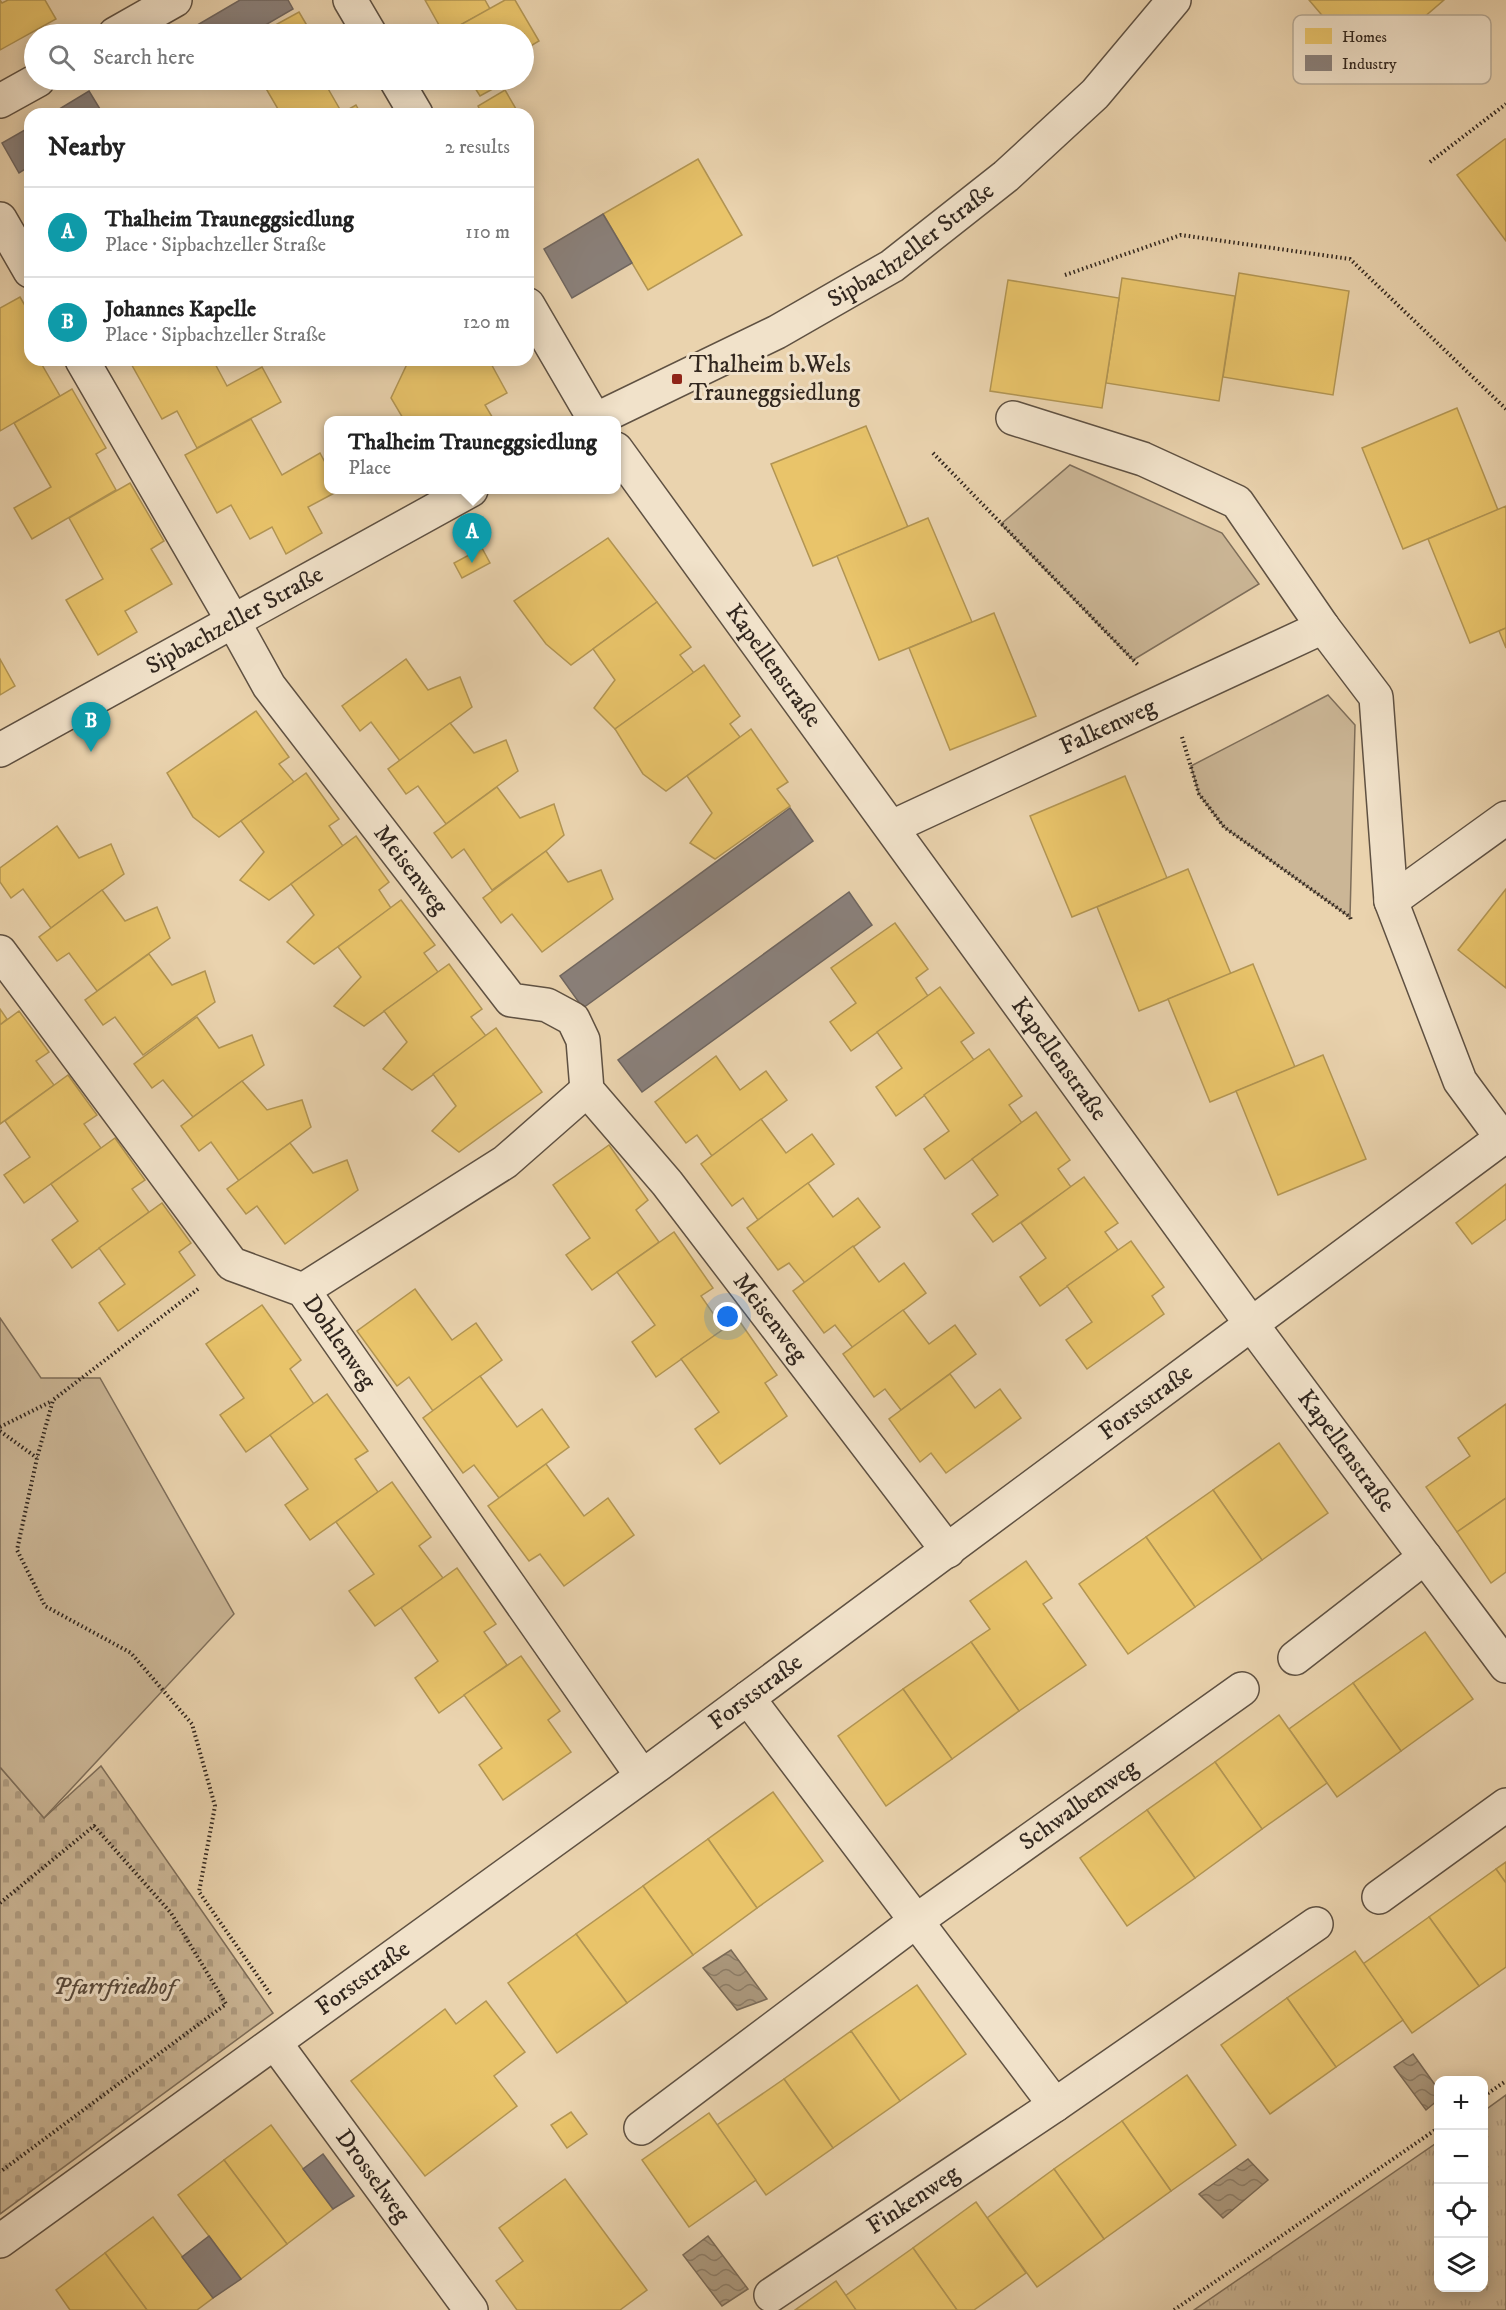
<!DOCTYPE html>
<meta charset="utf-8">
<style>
body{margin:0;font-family:"IM FELL DW Pica",serif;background:#f6f6f6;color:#222}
.controls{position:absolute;right:18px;bottom:18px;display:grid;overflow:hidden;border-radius:12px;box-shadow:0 3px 15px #0003}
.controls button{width:54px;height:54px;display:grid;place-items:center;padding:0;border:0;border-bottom:2px solid #e0e0e0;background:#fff;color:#222;font:30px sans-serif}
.you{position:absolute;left:728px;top:1317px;width:21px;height:21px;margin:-15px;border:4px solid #fff;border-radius:50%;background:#1a73e8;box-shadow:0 0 0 9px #1a73e833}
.badge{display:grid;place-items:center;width:39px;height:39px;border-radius:50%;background:#b45309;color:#fff;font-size:20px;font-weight:700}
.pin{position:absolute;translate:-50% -50px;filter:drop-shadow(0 2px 3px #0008)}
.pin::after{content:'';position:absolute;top:32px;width:21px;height:18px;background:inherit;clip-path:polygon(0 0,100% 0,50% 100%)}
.popup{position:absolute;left:324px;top:416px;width:297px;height:78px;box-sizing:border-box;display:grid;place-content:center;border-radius:12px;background:#fff;filter:drop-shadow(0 2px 4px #0005);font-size:20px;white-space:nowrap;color:#767676}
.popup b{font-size:22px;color:#222}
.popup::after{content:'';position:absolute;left:50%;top:100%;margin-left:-12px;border:12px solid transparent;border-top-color:#fff}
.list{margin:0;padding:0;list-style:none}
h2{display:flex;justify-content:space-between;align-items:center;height:78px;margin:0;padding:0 24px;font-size:26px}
h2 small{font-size:20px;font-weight:400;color:#767676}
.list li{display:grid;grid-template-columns:39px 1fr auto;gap:18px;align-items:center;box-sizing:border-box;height:90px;padding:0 24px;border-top:2px solid #e0e0e0}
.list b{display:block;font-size:22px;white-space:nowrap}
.list p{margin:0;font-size:20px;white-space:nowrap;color:#767676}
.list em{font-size:20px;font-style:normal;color:#767676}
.icon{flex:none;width:33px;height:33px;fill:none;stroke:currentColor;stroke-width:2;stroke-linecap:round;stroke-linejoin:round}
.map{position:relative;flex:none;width:1506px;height:2310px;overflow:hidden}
.search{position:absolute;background:#fff;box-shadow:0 3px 15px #0003;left:24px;top:24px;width:510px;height:66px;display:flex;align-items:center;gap:15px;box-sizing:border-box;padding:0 21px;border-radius:33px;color:#767676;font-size:22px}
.panel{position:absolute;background:#fff;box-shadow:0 3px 15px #0003;left:24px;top:108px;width:510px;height:258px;border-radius:18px}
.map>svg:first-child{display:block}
.grass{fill:url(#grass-tufts);stroke:#7e6e5a;stroke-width:1.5}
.cemetery{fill:url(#cemetery-stones);stroke:#7e6e5a;stroke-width:1.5}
.park{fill:#cbb696;stroke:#7e6e5a;stroke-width:1.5}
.water{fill:url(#water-waves);stroke:#7a6a57;stroke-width:1.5}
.homes{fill:#e9c46a;stroke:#b29553;stroke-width:1.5}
.industry{fill:#8a817c;stroke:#6f6660;stroke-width:1.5}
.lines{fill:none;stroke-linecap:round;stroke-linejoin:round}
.minor-casing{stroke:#5f5142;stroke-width:36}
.path{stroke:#31261e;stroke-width:4;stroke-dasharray:1.5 3;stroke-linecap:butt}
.minor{stroke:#f1e2ca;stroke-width:33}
.poi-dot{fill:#8f2418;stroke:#f1e2ca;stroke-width:2}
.labels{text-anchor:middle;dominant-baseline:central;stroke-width:6;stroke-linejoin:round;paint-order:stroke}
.street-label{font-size:24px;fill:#31261e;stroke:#f1e2ca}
.poi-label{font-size:24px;fill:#31261e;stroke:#f1e2ca;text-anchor:start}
.park-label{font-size:24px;font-style:italic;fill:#584a3c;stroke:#f1e2ca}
.key{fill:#f1e2ca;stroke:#b7aa96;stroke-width:1.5}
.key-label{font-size:16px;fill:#31261e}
</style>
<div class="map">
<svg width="1506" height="2310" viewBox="0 0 1506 2310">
<defs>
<pattern id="grass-tufts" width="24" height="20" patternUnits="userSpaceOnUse" patternTransform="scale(1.5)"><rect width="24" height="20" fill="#cbb696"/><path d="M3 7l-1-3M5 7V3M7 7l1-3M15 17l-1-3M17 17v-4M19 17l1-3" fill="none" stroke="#af9c81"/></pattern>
<pattern id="cemetery-stones" width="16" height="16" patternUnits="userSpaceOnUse" patternTransform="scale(1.5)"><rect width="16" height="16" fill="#cbb696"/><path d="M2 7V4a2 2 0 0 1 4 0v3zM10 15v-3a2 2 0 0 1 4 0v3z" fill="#af9c81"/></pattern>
<pattern id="water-waves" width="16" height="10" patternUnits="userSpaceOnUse" patternTransform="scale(1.5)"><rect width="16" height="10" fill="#ab987d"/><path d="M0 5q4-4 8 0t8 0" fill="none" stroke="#8c7c66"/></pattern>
</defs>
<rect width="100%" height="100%" fill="#ead3ae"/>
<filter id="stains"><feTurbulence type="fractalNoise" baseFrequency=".00333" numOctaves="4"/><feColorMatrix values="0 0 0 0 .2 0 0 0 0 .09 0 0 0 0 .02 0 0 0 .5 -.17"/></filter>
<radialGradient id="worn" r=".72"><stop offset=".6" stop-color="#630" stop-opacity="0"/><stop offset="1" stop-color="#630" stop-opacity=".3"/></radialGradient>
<path class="grass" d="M1506 2095V2310H1194L1438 2142V2288H1484V2111Z"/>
<path class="cemetery" d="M101 1766 273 2013 0 2214V1767L44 1818Z"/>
<g class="park">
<path d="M1070 465 1222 533 1259 584 1133 660 1001 524Z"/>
<path d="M1328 695 1355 725 1350 917 1224 827 1199 794 1191 766Z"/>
<path d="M0 1318 41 1378H100L234 1614 44 1818 0 1767Z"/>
</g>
<g class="water">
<path d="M731 1950 767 1999 737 2010 703 1968Z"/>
<path d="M1413 2054 1438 2089V2100L1426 2110 1394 2067Z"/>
<path d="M1248 2159 1268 2180 1223 2218 1199 2194Z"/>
<path d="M708 2236 748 2289 722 2306 683 2255Z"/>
</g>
<g class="homes">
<path d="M0 0 2 3 8 0H45L56 19 0 50Z"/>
<path d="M425 0H485L490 9 444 34Z"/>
<path d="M505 0H515L539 41 524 50V34H444Z"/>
<path d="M1309 0H1444L1366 67Z"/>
<path d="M299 12 312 34H259Z"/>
<path d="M261 80H323L342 113 270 114 278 109Z"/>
<path d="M470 80H509L480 96Z"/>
<path d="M505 90 519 114H482L478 106Z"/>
<path d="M356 105 361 114H340L342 113Z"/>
<path d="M1505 139H1506V241L1457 175Z"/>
<path d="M698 159 742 235 648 290 603 214Z"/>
<path d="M1239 273 1349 291 1333 395 1223 377Z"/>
<path d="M1122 278 1235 296 1219 401 1106 383Z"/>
<path d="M1008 280 1119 298 1102 408 990 391Z"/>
<path d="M20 297 30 314V360H46L41 363 60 396 0 431V308Z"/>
<path d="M129 360H213L227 386 262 367 281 402 197 448 177 411 162 419Z"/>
<path d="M405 360H489L507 393 485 405 494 420H404L391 398 407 364Z"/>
<path d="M72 389 106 448 96 454 116 490 32 539 14 508 51 487 14 423Z"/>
<path d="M1457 408 1498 510 1403 549 1362 448Z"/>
<path d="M251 419 282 475 320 453 328 468V490H340L308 507 322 533 286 554 272 527 250 539 231 505 217 513 185 455Z"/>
<path d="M866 426 908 527 813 566 771 464Z"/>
<path d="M130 483 164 541 151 549 172 584 125 611 137 632 98 655 66 600 103 579 69 518Z"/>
<path d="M1506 506V628L1470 643 1428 539Z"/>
<path d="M928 518 972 622 879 660 837 556Z"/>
<path d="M608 538 657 602 571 665 546 644 514 601Z"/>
<path d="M482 548 490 563 462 578 454 563Z"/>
<path d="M657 602 691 647 680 655 694 673 615 729 594 708 615 680 593 649Z"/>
<path d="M994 613 1036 716 950 750 909 648Z"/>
<path d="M1506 628V648L1499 631Z"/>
<path d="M0 659 15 686 0 695Z"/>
<path d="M406 659 428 690 460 677 472 707 400 761 371 722 360 731 342 706Z"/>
<path d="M704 665 740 716 730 724 740 737 666 791 643 774 615 729Z"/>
<path d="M256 711 289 757 279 764 294 782 219 837 193 817 167 773Z"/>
<path d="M450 723 474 753 506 740 518 771 446 824 418 786 406 794 388 769Z"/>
<path d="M751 729 788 782 777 789 790 806 715 859 690 843 712 813 687 776Z"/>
<path d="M306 773 339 819 329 826 343 846 269 900 240 880 264 852 241 821Z"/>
<path d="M1125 776 1167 878 1072 917 1030 816Z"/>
<path d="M497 787 520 818 554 804 564 835 546 851 492 890 464 849 452 858 434 833Z"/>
<path d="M57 826 79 858 111 844 124 874 51 928 23 889 11 898 0 882V868Z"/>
<path d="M356 836 389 882 379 890 391 908 314 964 287 942 314 915 291 884Z"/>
<path d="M546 851 568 882 601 870 613 899 542 952 512 914 501 923 483 898Z"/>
<path d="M1188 869 1231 974 1139 1011 1097 907Z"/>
<path d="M1506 889V988L1458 950Z"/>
<path d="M102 890 125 921 157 907 170 938 97 991 69 953 57 961 39 937Z"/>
<path d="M401 900 435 945 424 953 438 972 364 1026 334 1006 361 977 338 947Z"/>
<path d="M895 923 928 969 916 978 928 996 851 1051 830 1022 856 1003 831 968Z"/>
<path d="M149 954 172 985 205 971 215 1002 143 1055 115 1017 103 1025 85 1000Z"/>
<path d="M449 964 482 1009 471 1017 486 1036 412 1090 383 1069 407 1042 384 1011Z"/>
<path d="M1253 964 1295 1067 1210 1102 1168 999Z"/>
<path d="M940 987 974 1033 961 1042 974 1060 896 1116 876 1087 902 1068 877 1032Z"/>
<path d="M0 1009 7 1019 0 1025Z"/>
<path d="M19 1011 49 1052 36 1061 54 1085 0 1124V1025Z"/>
<path d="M197 1017 219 1048 252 1035 264 1065 193 1117 163 1080 152 1088 134 1064Z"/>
<path d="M496 1028 542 1092 459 1152 432 1131 456 1106 433 1074Z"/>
<path d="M989 1049 1022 1096 1009 1105 1022 1123 945 1179 924 1149 949 1131 924 1095Z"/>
<path d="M1323 1055 1366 1159 1278 1195 1236 1091Z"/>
<path d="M716 1056 740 1090 766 1071 787 1100 712 1156 697 1135 686 1143 655 1102Z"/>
<path d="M68 1075 97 1115 84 1124 101 1148 24 1203 4 1175 30 1157 5 1121Z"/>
<path d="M242 1081 267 1110 302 1100 311 1127 239 1181 211 1142 199 1151 181 1126Z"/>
<path d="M1036 1112 1070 1160 1058 1169 1071 1187 993 1242 972 1214 998 1195 972 1159Z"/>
<path d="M761 1119 786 1153 812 1134 834 1164 758 1220 743 1198 732 1206 701 1164Z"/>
<path d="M115 1138 145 1180 132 1189 149 1212 72 1268 52 1240 78 1221 51 1184Z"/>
<path d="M290 1143 313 1173 347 1160 358 1190 285 1244 257 1206 246 1214 227 1189Z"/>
<path d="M609 1145 648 1200 636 1210 659 1242 592 1290 566 1255 590 1238 553 1185Z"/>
<path d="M1084 1177 1118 1223 1105 1232 1118 1250 1040 1306 1020 1277 1046 1258 1021 1223Z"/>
<path d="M808 1183 833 1217 858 1198 880 1227 805 1283 789 1263 778 1270 747 1228Z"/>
<path d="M1506 1184V1219L1472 1244 1456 1223Z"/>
<path d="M162 1203 191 1243 179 1252 195 1275 118 1331 99 1303 125 1284 99 1248Z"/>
<path d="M674 1232 713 1288 701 1296 724 1329 656 1377 632 1342 655 1325 617 1272Z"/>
<path d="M1131 1241 1164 1287 1152 1296 1164 1314 1087 1369 1066 1340 1092 1322 1067 1286Z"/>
<path d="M853 1246 879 1282 904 1263 926 1293 853 1348 835 1325 824 1333 793 1291Z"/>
<path d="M415 1289 452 1340 476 1323 502 1360 433 1411 409 1377 397 1386 357 1331Z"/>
<path d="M262 1305 301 1360 290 1369 314 1404 246 1452 220 1415 244 1398 206 1344Z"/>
<path d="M903 1310 929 1344 955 1325 976 1354 901 1410 885 1389 874 1397 843 1354Z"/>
<path d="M738 1319 777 1375 765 1383 787 1416 720 1464 695 1429 719 1412 681 1359Z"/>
<path d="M950 1374 975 1408 1000 1389 1021 1418 946 1473 931 1453 920 1462 889 1419Z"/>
<path d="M480 1376 517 1427 542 1409 569 1447 499 1498 474 1465 463 1473 423 1418Z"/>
<path d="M327 1394 368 1451 355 1459 378 1492 310 1540 285 1505 308 1489 270 1435Z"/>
<path d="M1506 1404V1498L1457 1532 1426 1487 1470 1456 1458 1438Z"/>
<path d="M1279 1443 1328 1513 1262 1560 1213 1490Z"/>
<path d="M546 1464 584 1516 608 1498 634 1535 564 1586 540 1554 529 1561 488 1506Z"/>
<path d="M392 1482 431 1537 419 1546 443 1578 375 1626 349 1591 374 1574 336 1522Z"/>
<path d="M1213 1490 1262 1560 1195 1607 1146 1537Z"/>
<path d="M1506 1498V1572L1491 1583 1457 1532Z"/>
<path d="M1146 1537 1195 1607 1128 1654 1079 1584Z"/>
<path d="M1026 1561 1052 1598 1043 1604 1086 1665 1019 1711 971 1642 990 1629 970 1601Z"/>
<path d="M457 1568 496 1624 484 1632 507 1665 439 1713 415 1678 438 1661 401 1608Z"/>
<path d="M1425 1632 1473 1699 1401 1751 1353 1683Z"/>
<path d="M971 1642 1019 1711 952 1759 903 1689Z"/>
<path d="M521 1656 560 1711 548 1720 571 1752 503 1800 479 1765 502 1748 464 1695Z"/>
<path d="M1353 1683 1401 1751 1337 1797 1289 1729Z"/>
<path d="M903 1689 952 1759 886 1806 838 1736Z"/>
<path d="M1279 1715 1327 1783 1262 1829 1215 1762Z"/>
<path d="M1215 1762 1262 1829 1195 1878 1147 1810Z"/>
<path d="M773 1792 823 1861 757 1908 708 1839Z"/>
<path d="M1147 1810 1195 1878 1127 1926 1080 1858Z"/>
<path d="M708 1839 757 1908 693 1955 643 1886Z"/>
<path d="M1506 1862V1883L1496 1869Z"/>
<path d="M1496 1869 1506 1883V1967L1479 1986 1429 1917Z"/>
<path d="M643 1886 693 1955 627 2003 576 1934Z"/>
<path d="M1429 1917 1479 1986 1412 2033 1363 1964Z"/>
<path d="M576 1934 627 2003 557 2053 508 1983Z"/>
<path d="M1355 1951 1403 2020 1336 2067 1287 1998Z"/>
<path d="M917 1985 966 2054 900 2101 851 2031Z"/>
<path d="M1287 1998 1336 2067 1270 2114 1221 2045Z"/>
<path d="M486 2001 525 2052 494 2076 517 2106 425 2176 351 2081 445 2009 456 2024Z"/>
<path d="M851 2031 900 2101 833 2148 784 2079Z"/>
<path d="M1187 2075 1236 2145 1171 2191 1122 2121Z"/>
<path d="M784 2079 833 2148 766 2195 717 2125Z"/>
<path d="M571 2112 587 2134 567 2148 551 2125Z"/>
<path d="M709 2113 756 2180 689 2227 642 2160Z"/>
<path d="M1122 2121 1171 2191 1104 2239 1054 2169Z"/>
<path d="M271 2125 333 2209 287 2244 224 2160Z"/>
<path d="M224 2160 287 2244 241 2279 178 2195Z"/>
<path d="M1054 2169 1104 2239 1037 2287 987 2218Z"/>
<path d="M565 2179 647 2290 620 2310H517L496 2281 523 2261 499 2228Z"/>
<path d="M976 2202 1026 2273 974 2310H957L913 2248Z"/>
<path d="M153 2217 213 2298 197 2310H147L105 2253Z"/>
<path d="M913 2248 957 2310H856L845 2296Z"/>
<path d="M105 2253 147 2310H70L56 2290Z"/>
<path d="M836 2281 856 2310H795Z"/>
</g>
<g class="industry">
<path d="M240 0H288L293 9 250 34H189L187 31Z"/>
<path d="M89 91 103 114H51Z"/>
<path d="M30 127V166L19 173 2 143Z"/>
<path d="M603 214 632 263 572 298 544 249Z"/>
<path d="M790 808 813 841 583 1008 560 976Z"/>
<path d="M849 892 872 925 642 1092 618 1060Z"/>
<path d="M323 2154 354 2196 333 2209 303 2169Z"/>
<path d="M209 2236 241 2279 213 2298 182 2257Z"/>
</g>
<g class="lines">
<g class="minor-casing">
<g id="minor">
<path d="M350 0 370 34"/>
<path d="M115 34 175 0"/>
<path d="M396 80 416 114"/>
<path d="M0 101 38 80"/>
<path d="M0 219 30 271"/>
<path d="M528 305 595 420"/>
<path id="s1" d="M82 360 233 621 269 686 511 1000 547 1005 573 1019 583 1040 587 1090 667 1183 948 1551"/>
<path d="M1013 418 1143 459 1237 502 1323 627 1376 697 1391 901 1460 1081 1502 1138"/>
<path id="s2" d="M595 420 777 332 892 266 1006 176 1095 94 1174 0"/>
<path id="s3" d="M616 449 1252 1325 1506 1666"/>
<path id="s4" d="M0 750 471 490"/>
<path id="s5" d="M892 827 1323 627"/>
<path d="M1391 901 1506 818"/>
<path id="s6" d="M0 952 232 1264 303 1290 642 1776"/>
<path d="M303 1290 505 1162 587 1090"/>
<path d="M1295 1658 1425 1557"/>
<path d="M748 1698 1055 2105"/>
<path d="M1379 1897 1506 1805"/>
<path id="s7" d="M275 2043 471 2310"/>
<path id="s8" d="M641 2128 916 1921 1242 1689"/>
<path id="s9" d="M0 2241 655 1767 1506 1135"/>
<path id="s10" d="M771 2295 1055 2105 1316 1924"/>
</g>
</g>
<g class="path">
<path d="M1430 162 1506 104"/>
<path d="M1065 275 1181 235 1350 259 1506 409"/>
<path d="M933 453 1139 666"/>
<path d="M1182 737 1199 794 1224 827 1350 917 1351 920"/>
<path d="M198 1289 53 1400 37 1458 17 1550 45 1606 131 1653 192 1724 215 1806 199 1892 271 1995"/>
<path d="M0 1427 52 1401"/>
<path d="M0 1431 37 1458"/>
<path d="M0 1903 94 1826 171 1913 226 2004 0 2172"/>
<path d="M1484 2096 1506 2081"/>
<path d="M1174 2310 1438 2128"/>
</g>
<use href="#minor" class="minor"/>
</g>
<rect class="poi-dot" x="671" y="373" width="12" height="12" rx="3"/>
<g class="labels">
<g class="street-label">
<text stroke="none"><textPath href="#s2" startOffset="362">Sipbachzeller Straße</textPath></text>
<text stroke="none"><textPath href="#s4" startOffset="268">Sipbachzeller Straße</textPath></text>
<text stroke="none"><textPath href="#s3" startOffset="268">Kapellenstraße</textPath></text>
<text stroke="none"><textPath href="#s5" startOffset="238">Falkenweg</textPath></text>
<text stroke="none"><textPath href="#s1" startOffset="608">Meisenweg</textPath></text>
<text stroke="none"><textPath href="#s3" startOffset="754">Kapellenstraße</textPath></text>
<text stroke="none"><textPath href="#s1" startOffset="1204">Meisenweg</textPath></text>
<text stroke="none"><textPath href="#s6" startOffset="528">Dohlenweg</textPath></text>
<text stroke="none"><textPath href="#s9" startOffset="1420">Forststraße</textPath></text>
<text stroke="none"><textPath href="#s3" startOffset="1240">Kapellenstraße</textPath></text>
<text stroke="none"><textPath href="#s9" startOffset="934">Forststraße</textPath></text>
<text stroke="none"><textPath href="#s8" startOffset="544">Schwalbenweg</textPath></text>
<text stroke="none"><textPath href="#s9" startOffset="448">Forststraße</textPath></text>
<text stroke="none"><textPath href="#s7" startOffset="165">Drosselweg</textPath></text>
<text stroke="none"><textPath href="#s10" startOffset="171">Finkenweg</textPath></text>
</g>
<g class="poi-label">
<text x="689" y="365">Thalheim b.Wels<tspan x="689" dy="28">Trauneggsiedlung</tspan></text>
</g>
<g class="park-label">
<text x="114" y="1987">Pfarrfriedhof</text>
</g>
</g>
<rect x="1293" y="15" width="198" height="69" rx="9" class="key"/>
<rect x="1305" y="28" width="27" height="16" fill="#e9c46a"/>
<rect x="1305" y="55" width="27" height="16" fill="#8a817c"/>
<g class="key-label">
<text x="1342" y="42">Homes</text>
<text x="1342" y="69">Industry</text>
</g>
<rect width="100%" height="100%" filter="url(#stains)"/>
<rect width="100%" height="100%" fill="url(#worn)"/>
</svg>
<div class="controls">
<button>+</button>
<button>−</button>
<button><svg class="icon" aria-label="locate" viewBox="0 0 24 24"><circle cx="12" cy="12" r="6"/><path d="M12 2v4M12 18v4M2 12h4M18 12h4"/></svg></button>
<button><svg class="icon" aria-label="layers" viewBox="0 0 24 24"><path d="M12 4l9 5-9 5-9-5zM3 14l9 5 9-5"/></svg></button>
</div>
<div class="you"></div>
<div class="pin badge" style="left:472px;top:563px;background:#0f9aa8">A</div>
<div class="popup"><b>Thalheim Trauneggsiedlung</b>Place</div>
<div class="pin badge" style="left:91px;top:752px;background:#0f9aa8">B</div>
<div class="search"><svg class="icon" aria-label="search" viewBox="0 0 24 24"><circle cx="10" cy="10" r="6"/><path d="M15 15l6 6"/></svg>Search here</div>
<section class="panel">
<h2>Nearby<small>2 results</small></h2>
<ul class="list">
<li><span class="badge" style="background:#0f9aa8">A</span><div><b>Thalheim Trauneggsiedlung</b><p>Place · Sipbachzeller Straße</p></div><em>110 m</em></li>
<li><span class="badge" style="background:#0f9aa8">B</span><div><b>Johannes Kapelle</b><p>Place · Sipbachzeller Straße</p></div><em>120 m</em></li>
</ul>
</section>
</div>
